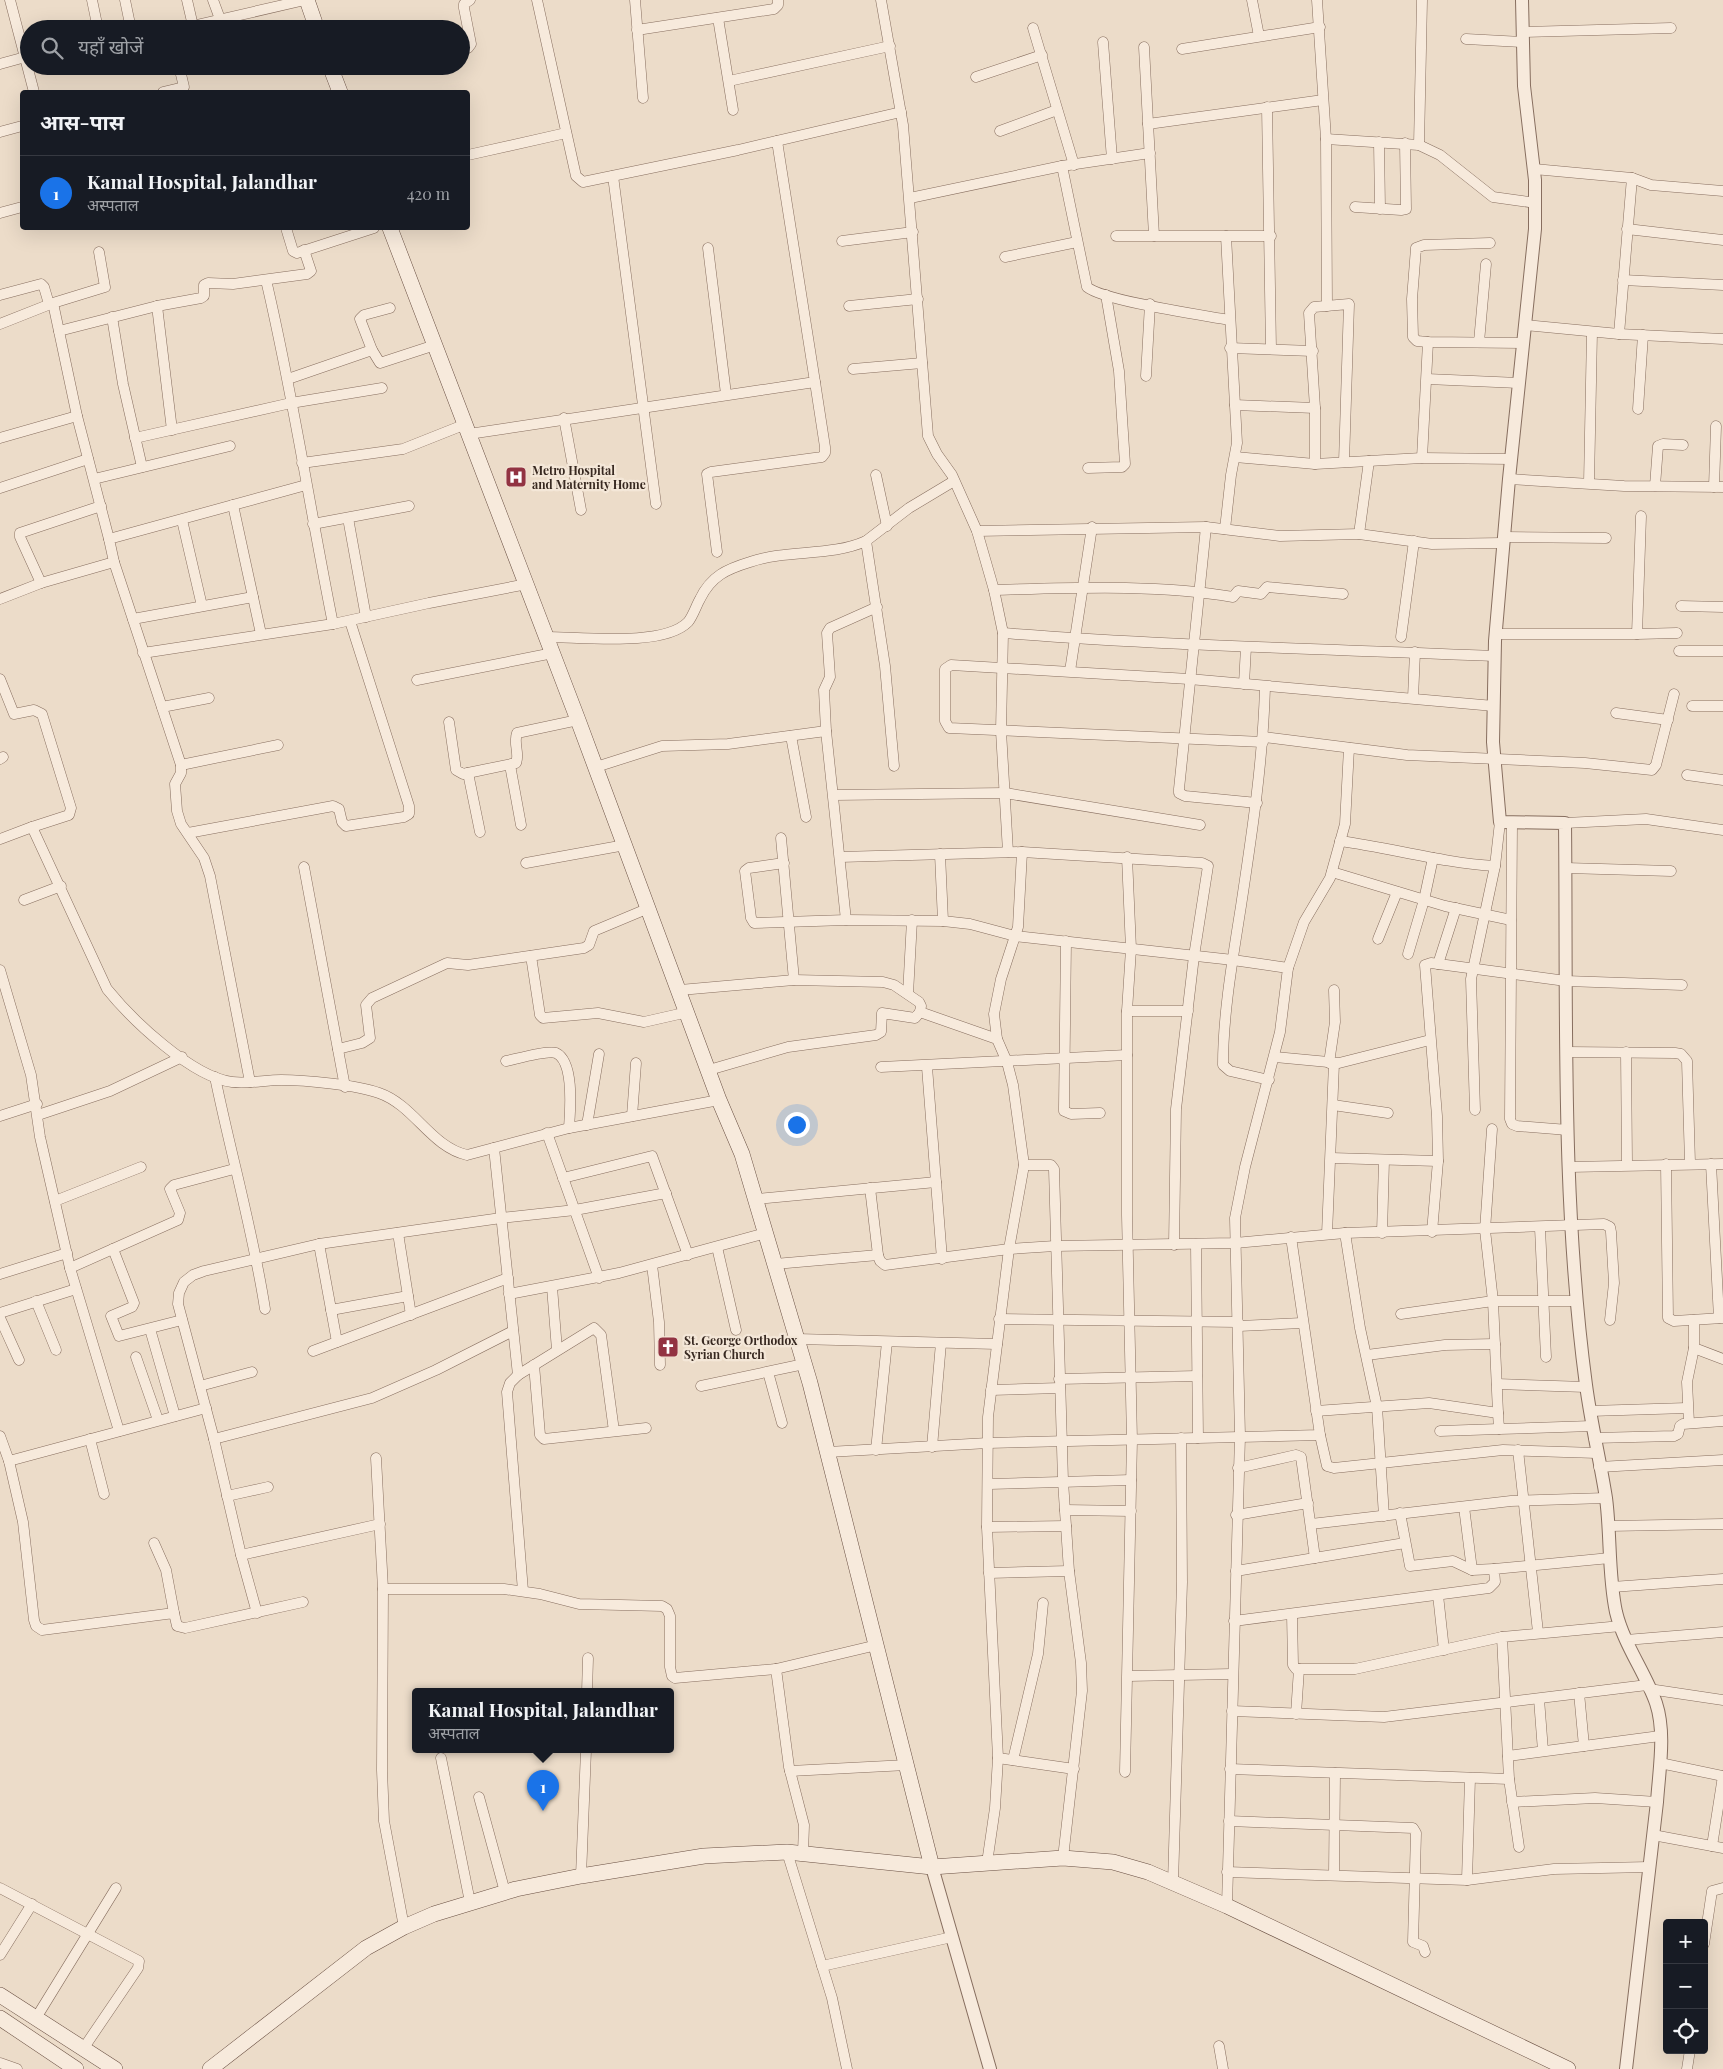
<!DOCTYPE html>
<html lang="hi">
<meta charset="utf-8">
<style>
body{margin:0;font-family:"Playfair Display","Noto Sans Devanagari",serif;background:#20242c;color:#f1f3f6}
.controls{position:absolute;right:15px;bottom:15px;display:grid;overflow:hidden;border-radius:5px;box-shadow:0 5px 20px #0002}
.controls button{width:45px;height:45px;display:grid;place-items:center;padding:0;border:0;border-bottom:1px solid #363941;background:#171b24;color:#f1f3f6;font:25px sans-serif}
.you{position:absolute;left:796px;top:1124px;width:18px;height:18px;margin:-12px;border:4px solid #fff;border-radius:50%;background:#1a73e8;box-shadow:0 0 0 8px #1a73e833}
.badge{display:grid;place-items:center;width:32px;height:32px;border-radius:50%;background:#1a73e8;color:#fff;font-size:16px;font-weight:700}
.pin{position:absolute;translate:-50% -41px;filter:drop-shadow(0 1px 2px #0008)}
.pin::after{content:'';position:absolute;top:26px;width:18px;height:15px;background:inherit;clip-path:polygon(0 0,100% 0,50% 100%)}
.popup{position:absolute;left:412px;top:1688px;width:262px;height:65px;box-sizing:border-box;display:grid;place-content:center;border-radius:5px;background:#171b24;filter:drop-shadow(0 1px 4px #0005);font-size:16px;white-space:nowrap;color:#9ea1a6}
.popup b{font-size:19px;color:#f1f3f6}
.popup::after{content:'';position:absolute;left:50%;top:100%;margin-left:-10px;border:10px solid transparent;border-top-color:#171b24}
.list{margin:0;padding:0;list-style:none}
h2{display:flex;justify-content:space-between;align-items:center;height:65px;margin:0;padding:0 20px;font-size:21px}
h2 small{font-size:16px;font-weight:400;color:#9ea1a6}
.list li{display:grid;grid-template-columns:32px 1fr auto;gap:15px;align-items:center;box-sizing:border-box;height:75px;padding:0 20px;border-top:1px solid #363941}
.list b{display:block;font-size:19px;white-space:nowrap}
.list p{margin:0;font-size:16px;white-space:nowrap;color:#9ea1a6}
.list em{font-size:16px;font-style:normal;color:#9ea1a6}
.icon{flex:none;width:28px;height:28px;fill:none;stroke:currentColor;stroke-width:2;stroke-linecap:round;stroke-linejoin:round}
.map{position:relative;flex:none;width:1723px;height:2069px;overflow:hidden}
.search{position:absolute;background:#171b24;box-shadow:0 5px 20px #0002;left:20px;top:20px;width:450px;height:55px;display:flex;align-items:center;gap:12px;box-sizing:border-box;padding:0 18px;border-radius:28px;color:#9ea1a6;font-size:19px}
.panel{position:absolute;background:#171b24;box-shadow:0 5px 20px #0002;left:20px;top:90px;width:450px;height:140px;border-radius:5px}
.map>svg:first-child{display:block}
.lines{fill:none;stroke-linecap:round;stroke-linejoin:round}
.minor-casing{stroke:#876e5f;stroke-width:11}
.tertiary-casing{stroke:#876e5f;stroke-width:14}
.secondary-casing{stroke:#694f42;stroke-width:16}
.minor{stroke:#f7eadc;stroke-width:10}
.tertiary{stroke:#f7eadc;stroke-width:12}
.secondary{stroke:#f7eadc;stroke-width:15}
.labels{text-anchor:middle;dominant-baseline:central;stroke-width:4.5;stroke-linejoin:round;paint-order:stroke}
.poi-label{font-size:12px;font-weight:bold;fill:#382921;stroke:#f4e7d8;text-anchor:start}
</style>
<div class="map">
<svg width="1723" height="2069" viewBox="0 0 1723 2069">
<rect width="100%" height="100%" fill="#ecdcc9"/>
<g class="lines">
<g class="minor-casing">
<g id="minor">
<path d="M10 0 34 92"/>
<path d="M92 0 98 29"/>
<path d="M125 0 131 29"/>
<path d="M187 0 193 26"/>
<path d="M213 0 220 19"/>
<path d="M537 0 576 176 583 182 738 150 901 112"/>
<path d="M635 0 643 98"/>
<path d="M881 0 903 125 928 436 937 454 952 475 977 531 994 590 1003 633 1001 731 1008 852"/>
<path d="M1252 0 1259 36"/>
<path d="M1317 0 1326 139 1327 306"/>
<path d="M718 18 733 110"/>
<path d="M1033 28 1074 165"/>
<path d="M179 29 305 0"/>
<path d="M637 30 774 9 778 5V0"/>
<path d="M1522 32 1671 28"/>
<path d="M1466 39 1522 42"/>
<path d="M1103 42 1112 159"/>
<path d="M1144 47 1154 236"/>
<path d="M461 49 468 48 471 44 464 8V4L470 0"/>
<path d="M1182 49 1320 27"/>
<path d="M0 64 29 56"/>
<path d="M976 77 1042 55"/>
<path d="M729 81 890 46"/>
<path d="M163 92 184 87 179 66"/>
<path d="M1267 107 1271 349"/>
<path d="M1148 124 1323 100"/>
<path d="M1000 131 1057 110"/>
<path d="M0 132 22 126"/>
<path d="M1326 139 1419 145 1440 155 1493 197 1536 203"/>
<path d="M1379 142 1380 209"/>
<path d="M1419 145 1422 0"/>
<path d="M468 155 566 133"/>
<path d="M1062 166 1087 287C1104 301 1202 315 1229 320"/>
<path d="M1534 169 1632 178 1651 185 1723 191"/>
<path d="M613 176 656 504"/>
<path d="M910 198 1062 166 1150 153"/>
<path d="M1355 207 1401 210 1406 209 1405 143"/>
<path d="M0 213 22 207"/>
<path d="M286 228 293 251 297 253 374 228"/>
<path d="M1627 229 1723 240"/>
<path d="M1116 236H1271"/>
<path d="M842 241 913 232"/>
<path d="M1490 243 1424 245 1416 248 1412 299 1413 337 1417 341 1428 342 1523 343"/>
<path d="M708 248 726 394"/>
<path d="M1005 257 1077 242"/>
<path d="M266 280C293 394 310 510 333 624"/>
<path d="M1623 280 1723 285"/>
<path d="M0 295 41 284 44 287 49 304"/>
<path d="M53 303 77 416 109 539"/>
<path d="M157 306 172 430"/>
<path d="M849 306 918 299"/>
<path d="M112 317 123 384 142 467"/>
<path d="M0 324 53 303 105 287 99 252"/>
<path d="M1525 325 1619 334 1723 339"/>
<path d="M59 331 157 306 201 298 204 296V285L208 283 233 284 307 274 311 271 304 250"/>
<path d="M1619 334 1632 178"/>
<path d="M1479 342 1486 264"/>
<path d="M1230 348 1313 351"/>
<path d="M372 350 360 319 364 315 390 308"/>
<path d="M853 369 922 363"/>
<path d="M1146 376 1150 304"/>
<path d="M288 379 372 350 380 363 435 345"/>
<path d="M1427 379 1519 383"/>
<path d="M1235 405 1315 408"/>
<path d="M1638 409 1643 335"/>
<path d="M564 418 581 510"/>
<path d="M469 434 815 382 777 141"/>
<path d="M0 438 77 416"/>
<path d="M135 438 291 403 382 388"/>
<path d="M1235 457 1315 464 1422 458 1511 459"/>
<path d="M1422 458 1428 342"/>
<path d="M302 463 403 449 466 424"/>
<path d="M1315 464V408L1309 313 1314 307 1349 304 1344 462"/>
<path d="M1088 468 1122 467 1125 464 1119 371 1106 295"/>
<path d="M876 475 887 526"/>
<path d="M94 479 230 446"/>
<path d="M1509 479 1624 486 1723 487"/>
<path d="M1589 483 1592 332"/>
<path d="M1655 486 1658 446 1663 444 1683 445"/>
<path d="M1714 487 1716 426"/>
<path d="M0 488 88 459"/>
<path d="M233 505 261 634"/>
<path d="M348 518 366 617"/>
<path d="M182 520 202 606"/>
<path d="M313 524 409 506"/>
<path d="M1206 527 1179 789V793L1185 796 1257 803"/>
<path d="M1225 529 1231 475 1237 443 1226 236"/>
<path d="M977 531 1206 527 1280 536 1359 534 1432 544 1503 543"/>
<path d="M1359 534 1369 461"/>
<path d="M1504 537 1606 538"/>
<path d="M866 541 885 666 894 766"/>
<path d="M717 552 707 474 711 472 822 457 825 453V447L815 382"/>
<path d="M114 562 181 765V773L175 784 177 811 181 824 204 858 210 876 250 1082"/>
<path d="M41 583 20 537V533L101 506"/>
<path d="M994 590C1073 588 1155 584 1233 597L1238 591 1261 594 1267 587 1343 594"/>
<path d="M0 599 41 583 114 562 109 539 306 485"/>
<path d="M1681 606 1723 607"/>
<path d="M133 619 253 597"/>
<path d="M1003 633C1167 646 1331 649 1495 656"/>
<path d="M1496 634H1637L1641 516"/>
<path d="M1637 634 1677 633"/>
<path d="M547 637C581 637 664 647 688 622 693 616 696 606 700 599 711 576 727 569 750 562 788 549 830 557 866 541L909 508 954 481"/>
<path d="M1401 637 1414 541"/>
<path d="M1679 651H1723"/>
<path d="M143 653 333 624 429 603 527 584"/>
<path d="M1070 671 1092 527"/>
<path d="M0 679 14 714 34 710 42 714 71 808 69 815 32 827"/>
<path d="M417 680 553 653"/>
<path d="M1244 684 1246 647"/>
<path d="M1265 687C1263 761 1252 833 1241 906 1233 957 1223 1013 1223 1065L1230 1071 1269 1080"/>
<path d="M1413 698 1415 652"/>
<path d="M1692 706H1723"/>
<path d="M162 707 209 698"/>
<path d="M1616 713 1668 720"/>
<path d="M449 722 456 770 463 774 516 763C520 754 513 743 517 733L578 720"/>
<path d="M791 736 806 817"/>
<path d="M1264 737 1407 755 1585 763 1652 770 1656 765 1674 694"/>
<path d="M1263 742 949 728 945 721V669L951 665 1189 679 1494 706"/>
<path d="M0 759 3 757"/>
<path d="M181 765 278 745"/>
<path d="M510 765 521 825"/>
<path d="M596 767 662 746 728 744 826 731"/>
<path d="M468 773 480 832"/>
<path d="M1687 775 1723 780"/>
<path d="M834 795 1005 793 1200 825"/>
<path d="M1512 823 1510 1119 1512 1124 1517 1126 1568 1130"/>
<path d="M1565 823 1646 819 1723 830"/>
<path d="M188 833 333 806 339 809 342 822 346 826 404 817 409 814V806L350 621"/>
<path d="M781 838 794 980"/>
<path d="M0 839 32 827 107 989C132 1020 192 1077 232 1082 249 1084 265 1080 281 1080 305 1080 357 1085 379 1093 414 1105 431 1147 467 1155L569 1128 719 1100"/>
<path d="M1340 841C1392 848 1443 863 1495 866"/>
<path d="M940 854 943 921"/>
<path d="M840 857 1022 852 1202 863 1208 866 1194 956 1176 1109 1174 1245"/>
<path d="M526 863 625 845"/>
<path d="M784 863 749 868 745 871 751 918 754 923 846 920 943 921 970 924 1015 936 1233 960 1288 968 1280 1032 1245 1167 1235 1218 1240 1436 1227 1906"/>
<path d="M304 867 345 1087"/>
<path d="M1566 868 1671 871"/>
<path d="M1332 872 1445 906 1511 920"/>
<path d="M24 900 61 886"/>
<path d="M846 920 826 731 824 690 830 677 827 633 830 628 877 607"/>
<path d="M1378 939 1397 892"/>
<path d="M1066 941 1064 1108V1111L1071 1114 1100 1113"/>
<path d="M1408 954 1424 900 1433 858"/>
<path d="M531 956 540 1015 543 1018 598 1013 644 1022 688 1012"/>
<path d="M1438 964 1456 908"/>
<path d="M1288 968 1304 922 1330 878 1345 824 1349 748"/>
<path d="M0 970 31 1075 40 1137 70 1268 119 1431"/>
<path d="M680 990 794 980 883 982 894 985 919 1002 921 1006 920 1012 997 1039"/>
<path d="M908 994 912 920"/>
<path d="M1127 1011H1188"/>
<path d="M338 1049 362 1043 370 1038 366 1005 372 998 447 963 468 965 584 948 589 945 594 931 649 908"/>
<path d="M1567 1052 1675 1053 1681 1054 1687 1061 1690 1163"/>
<path d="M1626 1052 1627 1164"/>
<path d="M1275 1057 1339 1063 1430 1040"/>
<path d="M506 1061C516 1059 548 1050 556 1053 575 1062 570 1112 569 1128"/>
<path d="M1329 1063 1335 1022 1334 990"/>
<path d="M881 1067 1127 1055"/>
<path d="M927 1067 942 1259"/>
<path d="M709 1070 788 1047 876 1035 881 1032 882 1013 915 1018 920 1012"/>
<path d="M215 1077C231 1155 253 1231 265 1309"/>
<path d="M1333 1105 1388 1113"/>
<path d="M1475 1110 1471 979 1495 866 1500 822"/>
<path d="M38 1115 110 1091 182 1057"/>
<path d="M0 1116 37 1104"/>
<path d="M632 1116 636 1063"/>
<path d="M587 1125 599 1054"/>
<path d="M1492 1129 1485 1230 1493 1301 1498 1413"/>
<path d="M547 1133 599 1278"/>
<path d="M494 1148 518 1375"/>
<path d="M1331 1158 1438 1161"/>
<path d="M1666 1164 1668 1318 1674 1321 1723 1318"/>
<path d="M1711 1164 1719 1318"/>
<path d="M1024 1165H1051L1054 1169 1063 1481 1069 1571 1081 1663 1082 1691 1063 1858"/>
<path d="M1569 1167 1723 1164"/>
<path d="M563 1178 652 1156 688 1255"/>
<path d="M870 1188 878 1255 880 1261 885 1265 1009 1249 1055 1246 1235 1243 1345 1233 1604 1224 1610 1227 1611 1232 1614 1283 1610 1320"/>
<path d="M756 1199 936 1182"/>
<path d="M55 1201 141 1167"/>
<path d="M1540 1228 1546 1357"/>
<path d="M1432 1232 1438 1161 1437 1116 1425 965 1431 963 1566 981 1682 985"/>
<path d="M398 1233 411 1315"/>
<path d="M1345 1233 1360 1328 1377 1407 1384 1516"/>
<path d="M1382 1233 1384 1160"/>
<path d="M1327 1234 1334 1063"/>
<path d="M319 1244 337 1342"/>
<path d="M1196 1244 1198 1438"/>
<path d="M717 1247 736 1330"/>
<path d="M113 1249 134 1303 132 1307 111 1316 119 1336 182 1320"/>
<path d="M775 1264 878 1255"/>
<path d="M652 1265 659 1322 660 1365"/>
<path d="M70 1268 178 1220 180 1213 170 1189 174 1185 234 1169"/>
<path d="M0 1274 67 1253"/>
<path d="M552 1287 557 1350"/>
<path d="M509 1294 619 1273 766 1233"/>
<path d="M36 1301 56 1350"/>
<path d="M331 1310 408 1296"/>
<path d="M0 1313 76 1289"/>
<path d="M1401 1314 1493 1301H1577"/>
<path d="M0 1318 19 1360"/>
<path d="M999 1319 1238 1322"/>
<path d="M1239 1326 1302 1323"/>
<path d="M150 1329 175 1416"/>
<path d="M797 1339 997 1344"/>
<path d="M1694 1348 1723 1359"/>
<path d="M313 1351 508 1278"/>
<path d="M1367 1355 1445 1345 1495 1344"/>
<path d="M136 1357 158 1420"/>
<path d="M534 1365 540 1435 544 1439 646 1428"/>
<path d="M768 1372 782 1423"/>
<path d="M1059 1379 1197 1376"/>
<path d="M1497 1384 1586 1387"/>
<path d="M200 1386 252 1372"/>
<path d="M701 1386 804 1364"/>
<path d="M991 1390 1060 1388"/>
<path d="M1316 1411 1429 1403 1498 1413 1499 1429 1592 1426"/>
<path d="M1590 1411 1687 1408"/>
<path d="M1689 1423 1687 1382 1694 1348V1320"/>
<path d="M1440 1431 1499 1429"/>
<path d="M1320 1435 1327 1466 1334 1468 1503 1450 1597 1453"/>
<path d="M0 1436 9 1461 206 1408"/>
<path d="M1594 1438 1674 1436 1678 1434 1680 1426 1683 1424 1723 1421"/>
<path d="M90 1439 104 1494"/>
<path d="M214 1439 372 1398 436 1370 513 1331"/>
<path d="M932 1447 941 1343"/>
<path d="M876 1450 887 1342"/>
<path d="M1518 1450 1538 1632"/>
<path d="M828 1452 988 1443 1320 1435 1291 1237"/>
<path d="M376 1458 383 1589 382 1770 384 1821 404 1927"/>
<path d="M9 1461 23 1522 34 1620 36 1626 42 1630 174 1613 177 1626 185 1628 303 1602"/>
<path d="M1599 1467 1723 1460"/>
<path d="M1238 1468 1296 1455 1301 1457 1315 1558"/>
<path d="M989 1484 1131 1480"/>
<path d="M227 1496 268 1487"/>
<path d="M1464 1507 1472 1570"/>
<path d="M1065 1510 1131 1511"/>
<path d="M1400 1513 1410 1566 1453 1561 1472 1570 1494 1569"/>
<path d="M1236 1515 1308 1503"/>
<path d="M1311 1524 1511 1501 1606 1498"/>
<path d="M1608 1526 1723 1524"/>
<path d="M987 1527 1066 1526"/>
<path d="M154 1543 166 1570 174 1613"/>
<path d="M241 1555 380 1524"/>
<path d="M1236 1571 1405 1543"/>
<path d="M989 1573 1069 1571"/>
<path d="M1612 1587 1723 1579"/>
<path d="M383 1589H504L540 1594 579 1604 662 1606 667 1609 670 1616V1667L672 1676 675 1678 776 1669 877 1645"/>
<path d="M523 1591 507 1392 510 1383 518 1375 594 1328 601 1335 614 1431"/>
<path d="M1438 1595 1444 1650"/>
<path d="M257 1613 241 1555 214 1439 178 1304 179 1293 184 1282 193 1275 204 1271 319 1244 501 1218 575 1210 666 1193"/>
<path d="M1292 1614 1293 1665 1296 1669H1355L1502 1637"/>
<path d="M1234 1621 1489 1588 1495 1582 1494 1569 1610 1558"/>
<path d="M1626 1640 1723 1632"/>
<path d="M776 1669 789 1767 804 1825 803 1853"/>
<path d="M1128 1676 1232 1674"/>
<path d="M1649 1689 1723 1700"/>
<path d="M587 1692 588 1658"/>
<path d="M1579 1693 1584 1746"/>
<path d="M1539 1699 1543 1751"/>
<path d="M1232 1711 1384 1717 1647 1685"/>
<path d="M1296 1714 1299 1669"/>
<path d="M1508 1756 1660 1736"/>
<path d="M441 1758 470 1902"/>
<path d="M998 1758 1074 1769"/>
<path d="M1013 1760 1038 1654 1043 1603"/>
<path d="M1660 1763 1723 1776"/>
<path d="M1230 1769 1509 1779"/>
<path d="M790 1771 907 1765"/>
<path d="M1125 1772 1132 1440 1127 1215V1011L1131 949 1127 857"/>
<path d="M479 1797 505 1892"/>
<path d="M1512 1802 1595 1798 1657 1802"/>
<path d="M1229 1821 1413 1828 1416 1833 1413 1942 1423 1946 1425 1952"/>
<path d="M1653 1835 1723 1848"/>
<path d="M1712 1846 1723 1776"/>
<path d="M1519 1847 1509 1779 1502 1637 1621 1626"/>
<path d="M787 1852 832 1998 847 2069"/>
<path d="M987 1863 995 1808 998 1758 987 1527 988 1417 1009 1249 1024 1165 1013 1085 1007 1062 997 1039 994 1014 1001 979 1018 927 1022 852"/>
<path d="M1227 1872 1467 1880 1554 1869 1649 1867"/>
<path d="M1334 1875 1335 1773"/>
<path d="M581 1876 586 1750"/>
<path d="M1467 1880 1470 1778"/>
<path d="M1173 1883 1182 1582 1181 1438"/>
<path d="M0 1888 139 1961 138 1968 83 2049"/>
<path d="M1704 1944 1712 1891 1723 1888"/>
<path d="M0 1955 32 1904"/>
<path d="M822 1966 952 1937"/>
<path d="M36 2018 116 1888"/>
<path d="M1219 2046 1223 2069"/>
<path d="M0 2063 17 2069"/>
<path d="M1687 2069 1690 2050"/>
</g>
</g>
<g class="tertiary-casing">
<g id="tertiary">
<path d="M1522 0 1524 86 1535 180V229L1509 479 1495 641 1493 742 1500 822 1565 823C1567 1010 1561 1199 1586 1385 1591 1423 1600 1460 1606 1498 1611 1536 1608 1574 1616 1612 1624 1645 1645 1672 1656 1703 1666 1733 1659 1771 1657 1802L1626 2069"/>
<path d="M932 1867 990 2069"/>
</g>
</g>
<g class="secondary-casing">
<g id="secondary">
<path d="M307 0 317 29"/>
<path d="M330 66 340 92"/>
<path d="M390 228 578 720 719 1100 742 1154 810 1383 932 1867"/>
<path d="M0 1995 115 2069"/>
<path d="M0 2018 76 2069"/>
<path d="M210 2069 366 1948 404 1927 434 1914 516 1889 581 1876 704 1856 787 1852 932 1867 1063 1858 1113 1862 1148 1872 1227 1906 1568 2069"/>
</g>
</g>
<use href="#minor" class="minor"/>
<use href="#tertiary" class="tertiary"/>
<use href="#secondary" class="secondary"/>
</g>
<defs>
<g id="hospital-square" transform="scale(1.125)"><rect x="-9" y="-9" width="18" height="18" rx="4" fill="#923342" stroke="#f4e7d8"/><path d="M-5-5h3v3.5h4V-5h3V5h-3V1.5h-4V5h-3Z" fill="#fff"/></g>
<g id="church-square" transform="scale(1.125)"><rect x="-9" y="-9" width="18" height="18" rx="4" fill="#923342" stroke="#f4e7d8"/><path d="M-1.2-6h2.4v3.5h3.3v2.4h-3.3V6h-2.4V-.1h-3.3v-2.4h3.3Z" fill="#fff"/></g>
</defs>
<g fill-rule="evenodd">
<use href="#hospital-square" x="516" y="477"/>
<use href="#church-square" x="668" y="1347"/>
</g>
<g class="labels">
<g class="poi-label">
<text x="532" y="470">Metro Hospital<tspan x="532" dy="14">and Maternity Home</tspan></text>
<text x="684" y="1340">St. George Orthodox<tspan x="684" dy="14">Syrian Church</tspan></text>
</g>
</g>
</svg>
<div class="controls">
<button>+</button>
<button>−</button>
<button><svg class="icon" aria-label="locate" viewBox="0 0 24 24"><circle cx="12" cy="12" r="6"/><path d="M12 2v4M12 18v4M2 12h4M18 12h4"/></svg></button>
</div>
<div class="you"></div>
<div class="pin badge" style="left:543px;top:1811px">1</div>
<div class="popup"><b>Kamal Hospital, Jalandhar</b>अस्पताल</div>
<div class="search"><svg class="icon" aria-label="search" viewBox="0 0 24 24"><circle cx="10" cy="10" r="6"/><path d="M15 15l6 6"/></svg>यहाँ खोजें</div>
<section class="panel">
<h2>आस-पास<small></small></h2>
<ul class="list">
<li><span class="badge">1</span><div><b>Kamal Hospital, Jalandhar</b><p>अस्पताल</p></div><em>420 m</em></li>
</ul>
</section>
</div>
